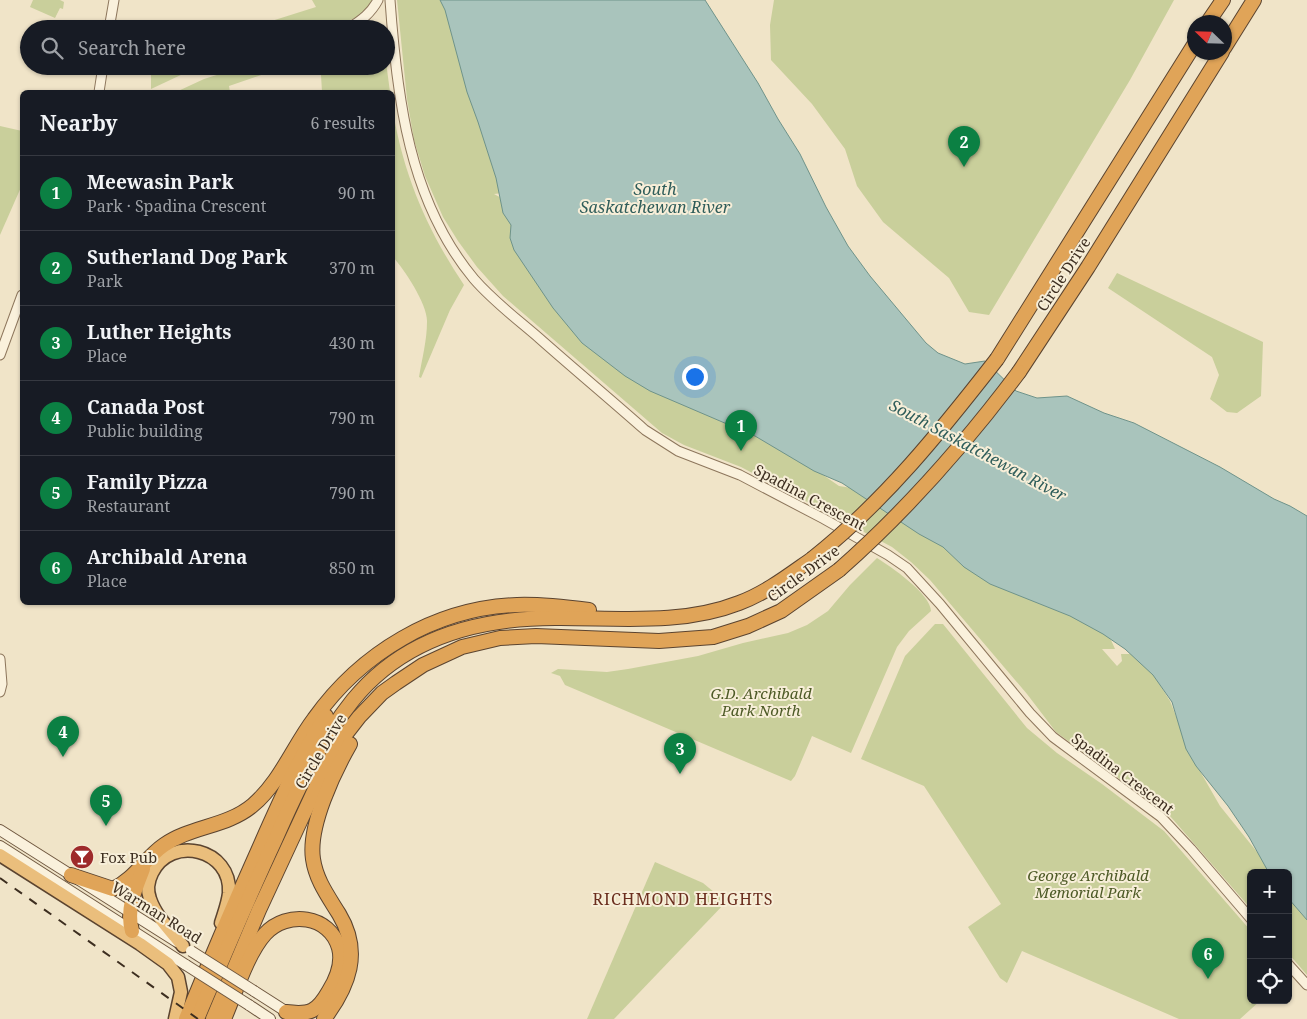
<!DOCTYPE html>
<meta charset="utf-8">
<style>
body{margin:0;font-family:"Noto Serif",serif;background:#20242c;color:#f1f3f6}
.controls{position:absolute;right:15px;bottom:15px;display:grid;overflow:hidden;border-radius:8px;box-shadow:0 1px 4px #0004}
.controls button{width:45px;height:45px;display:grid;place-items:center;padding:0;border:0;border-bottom:1px solid #363941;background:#171b24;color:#f1f3f6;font:25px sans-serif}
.compass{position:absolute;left:1187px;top:15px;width:45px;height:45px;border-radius:50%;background:#171b24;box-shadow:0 1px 4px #0004;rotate:293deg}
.you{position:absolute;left:694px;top:376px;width:18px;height:18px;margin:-12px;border:4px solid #fff;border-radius:50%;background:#1a73e8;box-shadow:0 0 0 8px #1a73e833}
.badge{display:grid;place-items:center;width:32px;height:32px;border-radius:50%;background:#0b8043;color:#fff;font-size:16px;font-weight:700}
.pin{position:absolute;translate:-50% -41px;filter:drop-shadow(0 1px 2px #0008)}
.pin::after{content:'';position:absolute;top:26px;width:18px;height:15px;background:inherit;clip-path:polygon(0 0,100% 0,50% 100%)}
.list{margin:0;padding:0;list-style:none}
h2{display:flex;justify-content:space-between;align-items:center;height:65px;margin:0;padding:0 20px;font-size:21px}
h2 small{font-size:16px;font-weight:400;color:#9ea1a6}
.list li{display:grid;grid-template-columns:32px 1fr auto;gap:15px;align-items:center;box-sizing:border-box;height:75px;padding:0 20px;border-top:1px solid #363941}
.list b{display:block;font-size:19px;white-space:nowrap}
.list p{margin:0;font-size:16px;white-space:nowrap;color:#9ea1a6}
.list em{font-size:16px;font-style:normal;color:#9ea1a6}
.icon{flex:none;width:28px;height:28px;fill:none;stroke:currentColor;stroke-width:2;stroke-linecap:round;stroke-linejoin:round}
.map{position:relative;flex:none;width:1307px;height:1019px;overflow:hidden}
.search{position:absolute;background:#171b24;box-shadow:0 1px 4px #0004;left:20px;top:20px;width:375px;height:55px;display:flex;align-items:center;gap:12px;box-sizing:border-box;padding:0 18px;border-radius:28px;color:#9ea1a6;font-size:19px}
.panel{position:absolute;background:#171b24;box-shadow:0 1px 4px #0004;left:20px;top:90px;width:375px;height:515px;border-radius:8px}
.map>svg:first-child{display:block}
.green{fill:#c9cf9b}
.water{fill:#a9c4bc;stroke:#6f938a}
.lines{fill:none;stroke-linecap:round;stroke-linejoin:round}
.tertiary-casing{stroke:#8d765c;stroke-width:11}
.secondary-casing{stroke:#6f573f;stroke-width:12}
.trunk-casing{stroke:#5b4430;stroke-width:15}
.motorway-casing{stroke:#5b4430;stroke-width:16}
.tertiary{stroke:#faf1dc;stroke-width:9}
.secondary{stroke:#faf1dc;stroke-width:10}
.trunk{stroke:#eabe7c;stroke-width:12}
.motorway{stroke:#e0a458;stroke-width:14}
.rail{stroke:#3d2e20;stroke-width:2;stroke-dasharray:9 9;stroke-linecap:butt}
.secondary-bridge-casing{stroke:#6f573f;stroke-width:12;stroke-linecap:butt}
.motorway-bridge-casing{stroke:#5b4430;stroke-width:16;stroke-linecap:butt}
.secondary-bridge{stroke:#faf1dc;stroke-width:10}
.motorway-bridge{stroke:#e0a458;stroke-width:14}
.labels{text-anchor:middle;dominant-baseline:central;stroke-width:4;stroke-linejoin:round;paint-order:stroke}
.street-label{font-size:15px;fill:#3d2e20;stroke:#f7eed8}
.park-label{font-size:15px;font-style:italic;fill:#4d5a26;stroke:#f7eed8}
.poi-label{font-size:15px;fill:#3d2e20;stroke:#f7eed8;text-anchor:start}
.water-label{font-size:16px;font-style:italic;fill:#2f5d5a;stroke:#f7eed8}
.neighbourhood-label{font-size:16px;letter-spacing:1px;fill:#6b2e1e;stroke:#f7eed8}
</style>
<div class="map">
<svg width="1307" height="1019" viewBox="0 0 1307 1019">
<rect width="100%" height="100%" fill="#f0e4c8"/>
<g class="green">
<path d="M33 0H60L64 2 63 9 60 8 55 18 30 7Z"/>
<path d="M312 0H374C356 36 280 29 246 29L316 7Z"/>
<path d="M397 0H445L503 193 494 194 507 201 744 428 813 468 839 486 852 488 1098 625 1111 640 1115 649H1102L1117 666 1122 661 1121 654H1136L1150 669 1170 701 1193 759 1220 806 1274 873H1251V909L1170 816 1056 732 1027 694 930 580 911 562 892 547 766 480 741 467 684 445 662 433 503 296 477 267 458 241 443 217 425 176 414 140 407 99Z"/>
<path d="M774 0H1174L1130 80 989 315 969 312 949 278 883 222 857 186 845 149 812 104 771 60 770 25Z"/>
<path d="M386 62 390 92H322L321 75 303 70H276L229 86 230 92H176L204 79 245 66H386Z"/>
<path d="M151 66H200L151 89Z"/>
<path d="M392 106C403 174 426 228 464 285L450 310 421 378 419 377C422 359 427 340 427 322 428 305 404 269 393 257Z"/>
<path d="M0 126 22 131V185L0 235Z"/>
<path d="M1117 273 1263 342 1261 396 1237 413 1227 412 1210 399 1219 375 1212 357 1108 288Z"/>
<path d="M877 558C890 566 931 594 931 611L909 631 897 647 851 753 812 736 795 776 791 781 565 685 560 676 551 673 558 669 607 672 628 669 698 656 743 643 788 633 807 625 828 611 850 585Z"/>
<path d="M935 624H943L1027 728 1057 753 1102 784 1164 831 1251 931V1000H1261L1240 1019H1179L1022 951 1007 983 1000 978 968 927 1001 904 924 786 861 759 905 656Z"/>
<path d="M655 862 703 883 726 902 614 1019H587Z"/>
<path d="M1288 890 1307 910V975L1288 953Z"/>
</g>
<path class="water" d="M440 0H705L758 83 778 119 800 154 826 207 848 246 870 276 926 343 938 353 965 364 985 361 1016 391 1037 398 1067 396 1104 413 1134 423 1220 467 1274 499 1290 506 1307 516V920L1288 898V873H1269L1249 837 1228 806 1196 766 1186 749 1172 702 1153 675 1125 649 1103 634 1070 616 990 584 964 567 943 547 919 534 842 483 814 471 755 436 650 391 625 376 582 343 553 308 514 250 510 238 511 225 503 213 496 178 478 122 467 92 445 10Z"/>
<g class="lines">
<g class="tertiary-casing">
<g id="tertiary">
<path d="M390 0C397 98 409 201 474 279 493 301 517 319 539 338 574 369 610 399 645 430L678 451 740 475 824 519 888 555 907 568 940 604 1030 713 1053 737 1161 817 1191 849 1251 919"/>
<path d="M349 28C362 20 371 13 378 0"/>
<path d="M109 29 114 0"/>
<path d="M99 92 103 66"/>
<path d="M0 355 22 295"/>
<path d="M0 659 2 684 0 692"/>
<path d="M1288 964 1307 985"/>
</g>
</g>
<g class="secondary-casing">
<g id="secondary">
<path d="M0 830 177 942"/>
<path d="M0 846 186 965"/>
<path d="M254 991 290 1014"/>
<path d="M249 1005 270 1019"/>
</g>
</g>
<g class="trunk-casing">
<g id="trunk">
<path d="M0 855 140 944 168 964 178 977 181 992 175 1019"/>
<path d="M183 946C172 932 156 917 150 899 147 891 148 881 152 873 171 834 232 849 229 893 228 903 224 913 221 923"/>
</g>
</g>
<g class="motorway-casing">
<g id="motorway">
<path d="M1208 22 1223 0"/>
<path d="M1224 48 1254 0"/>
<path d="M997 359 1194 45"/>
<path d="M1019 372 1088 267 1222 52"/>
<path d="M71 875 113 889C135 879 145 858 164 845 191 826 227 827 253 805 280 782 293 747 314 719 361 653 435 608 517 605 541 604 565 607 589 610"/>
<path d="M132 931C126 910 135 889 143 869"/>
<path d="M186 1019C210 960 235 902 261 844 280 801 300 756 326 716"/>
<path d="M197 1019C223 958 248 898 276 838 297 790 320 741 353 700 405 636 483 617 561 618 620 618 683 625 739 603 766 593 789 575 812 559"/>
<path d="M213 1019 259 910 323 772 345 735 359 717 382 693 396 683 423 665 462 647 500 638 536 636 659 641 713 637 748 626 781 611 839 570"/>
<path d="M224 1019C235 994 247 954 265 934 287 910 330 915 339 948 343 963 337 978 329 991 317 1012 310 1015 286 1012"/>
<path d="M324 1019C349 986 362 952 339 914 328 896 316 880 313 859 308 826 334 772 350 744"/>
</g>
</g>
<use href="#tertiary" class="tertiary"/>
<use href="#secondary" class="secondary"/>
<use href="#trunk" class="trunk"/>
<use href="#motorway" class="motorway"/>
<path class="rail" d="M0 878 198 1019"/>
<g class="secondary-bridge-casing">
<g id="secondary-bridge">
<path d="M191 951 254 991"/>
<path d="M186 965 249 1005"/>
</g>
</g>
<g class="motorway-bridge-casing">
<g id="motorway-bridge">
<path d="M812 559C884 502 941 431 997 359"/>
<path d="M839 570C906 511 965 444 1019 372"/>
</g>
</g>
<use href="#secondary-bridge" class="secondary-bridge"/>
<use href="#motorway-bridge" class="motorway-bridge"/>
</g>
<defs>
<g id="bar-disc" transform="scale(1.25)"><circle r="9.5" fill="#9e2a2b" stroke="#f7eed8"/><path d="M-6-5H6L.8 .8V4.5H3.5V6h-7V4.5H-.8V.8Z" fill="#fff"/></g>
</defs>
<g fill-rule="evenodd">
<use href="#bar-disc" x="82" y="857"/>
</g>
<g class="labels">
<g class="street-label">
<text transform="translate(1063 274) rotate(-57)">Circle Drive</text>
<text transform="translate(810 497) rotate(28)">Spadina Crescent</text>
<text transform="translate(803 573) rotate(-36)">Circle Drive</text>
<text transform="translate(320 751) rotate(-59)">Circle Drive</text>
<text transform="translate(1123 773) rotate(37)">Spadina Crescent</text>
<text transform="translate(157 912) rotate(32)">Warman Road</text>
</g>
<g class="park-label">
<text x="761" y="693">G.D. Archibald<tspan x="761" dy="17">Park North</tspan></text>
<text x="1088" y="875">George Archibald<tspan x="1088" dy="17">Memorial Park</tspan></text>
</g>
<g class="poi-label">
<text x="100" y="857">Fox Pub</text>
</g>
<g class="water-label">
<text x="655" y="189">South<tspan x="655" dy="18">Saskatchewan River</tspan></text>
<text transform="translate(978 450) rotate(28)">South Saskatchewan River</text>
</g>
<g class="neighbourhood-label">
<text x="683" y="899">RICHMOND HEIGHTS</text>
</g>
</g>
</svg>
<div class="controls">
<button>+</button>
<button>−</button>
<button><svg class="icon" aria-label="locate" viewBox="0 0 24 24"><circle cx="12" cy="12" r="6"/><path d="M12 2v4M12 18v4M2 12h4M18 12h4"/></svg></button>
</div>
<svg class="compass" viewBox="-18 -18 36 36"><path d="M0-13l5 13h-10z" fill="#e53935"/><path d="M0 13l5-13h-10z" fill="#9ea1a6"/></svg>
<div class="you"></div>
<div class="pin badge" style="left:741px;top:451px">1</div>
<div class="pin badge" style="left:964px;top:167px">2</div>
<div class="pin badge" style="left:680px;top:774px">3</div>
<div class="pin badge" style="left:63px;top:757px">4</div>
<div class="pin badge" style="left:106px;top:826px">5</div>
<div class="pin badge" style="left:1208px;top:979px">6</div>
<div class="search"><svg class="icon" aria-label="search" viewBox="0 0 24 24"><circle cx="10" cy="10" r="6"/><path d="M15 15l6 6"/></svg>Search here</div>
<section class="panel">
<h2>Nearby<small>6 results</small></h2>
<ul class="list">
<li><span class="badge">1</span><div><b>Meewasin Park</b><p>Park · Spadina Crescent</p></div><em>90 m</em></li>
<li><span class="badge">2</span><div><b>Sutherland Dog Park</b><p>Park</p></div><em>370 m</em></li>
<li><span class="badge">3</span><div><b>Luther Heights</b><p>Place</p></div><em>430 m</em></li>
<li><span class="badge">4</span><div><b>Canada Post</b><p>Public building</p></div><em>790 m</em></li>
<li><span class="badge">5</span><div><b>Family Pizza</b><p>Restaurant</p></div><em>790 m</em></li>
<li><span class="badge">6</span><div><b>Archibald Arena</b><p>Place</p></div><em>850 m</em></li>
</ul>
</section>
</div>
